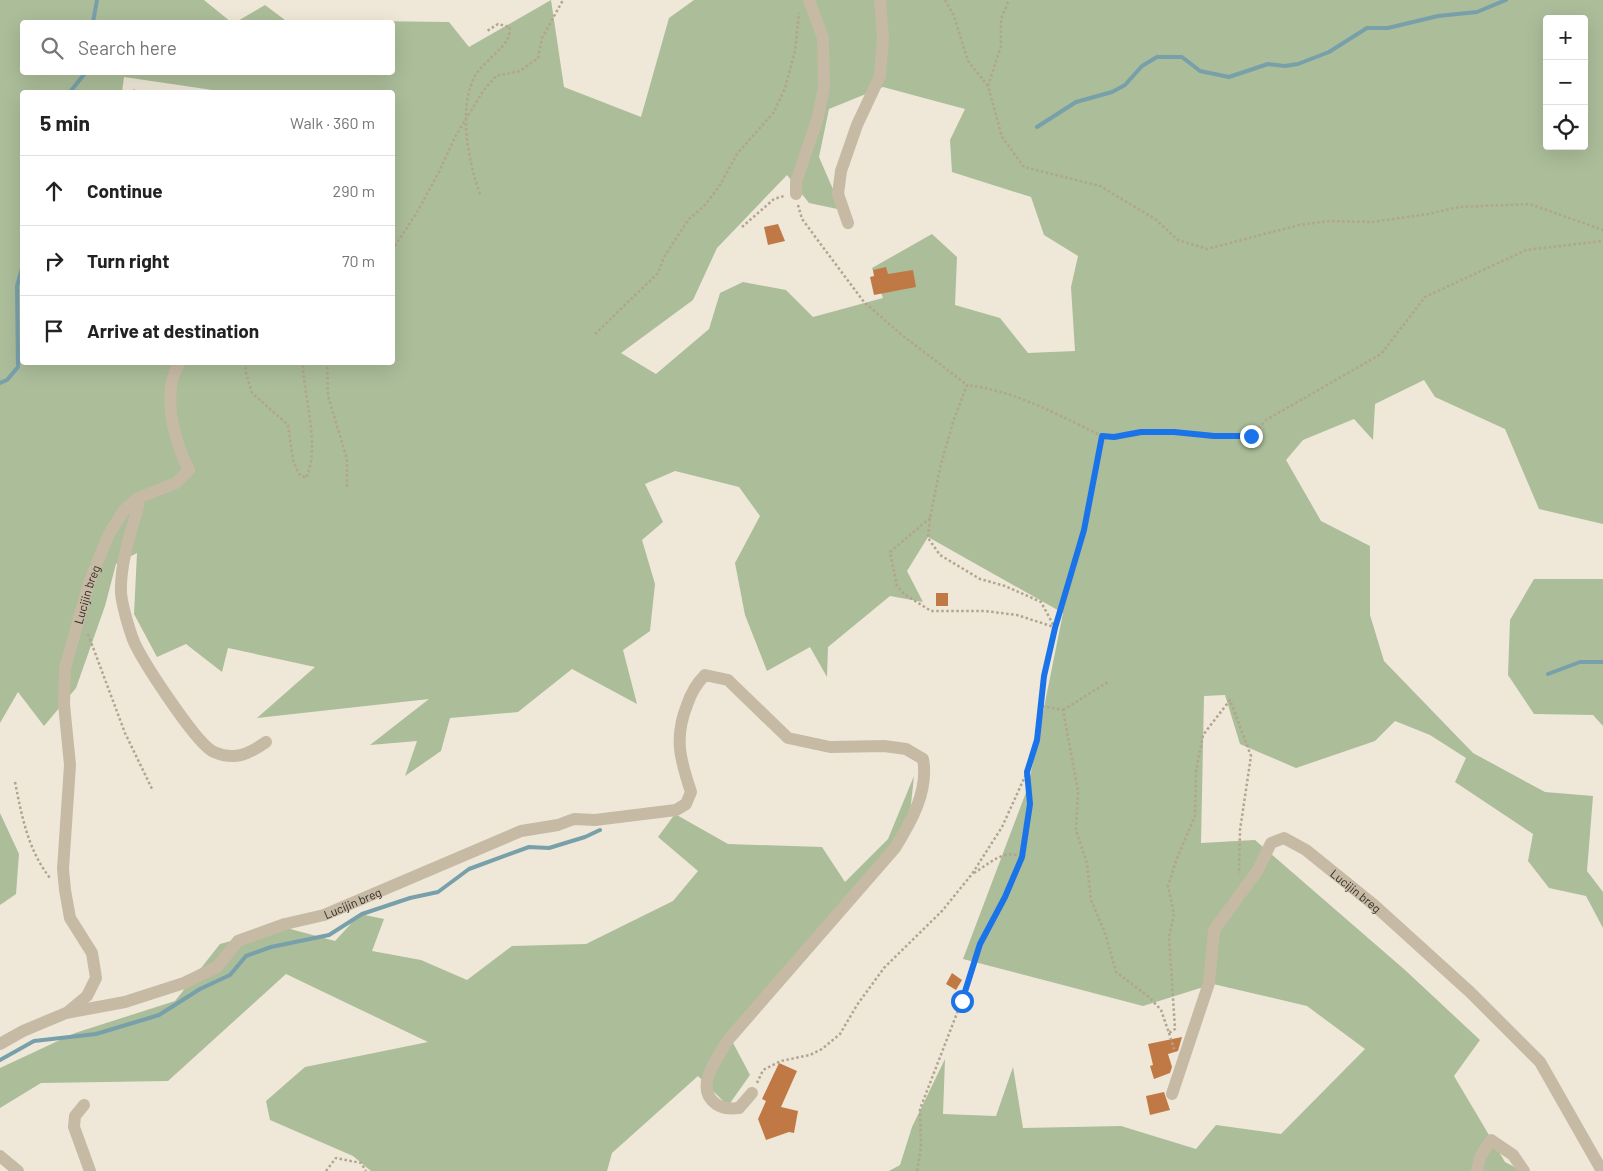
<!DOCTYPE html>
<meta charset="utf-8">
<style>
body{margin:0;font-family:Barlow,sans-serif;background:#f6f6f6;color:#222}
.controls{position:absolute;right:15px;top:15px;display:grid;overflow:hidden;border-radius:5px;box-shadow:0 5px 20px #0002}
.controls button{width:45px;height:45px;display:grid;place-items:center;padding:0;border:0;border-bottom:1px solid #e0e0e0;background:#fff;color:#222;font:25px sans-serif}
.stop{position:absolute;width:15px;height:15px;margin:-11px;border:4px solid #1a73e8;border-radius:50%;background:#fff}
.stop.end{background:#1a73e8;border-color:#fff;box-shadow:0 1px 5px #0008}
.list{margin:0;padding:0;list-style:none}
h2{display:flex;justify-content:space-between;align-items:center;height:65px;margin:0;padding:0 20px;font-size:21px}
h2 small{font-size:16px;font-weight:400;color:#767676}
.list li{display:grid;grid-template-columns:32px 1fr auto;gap:15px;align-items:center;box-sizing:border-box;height:70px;padding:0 20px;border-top:1px solid #e0e0e0}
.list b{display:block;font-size:19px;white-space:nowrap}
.list em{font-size:16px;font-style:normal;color:#767676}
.icon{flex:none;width:28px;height:28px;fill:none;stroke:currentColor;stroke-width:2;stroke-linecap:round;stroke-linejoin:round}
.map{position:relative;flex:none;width:1603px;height:1171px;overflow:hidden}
.search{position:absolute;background:#fff;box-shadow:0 5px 20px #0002;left:20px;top:20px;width:375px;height:55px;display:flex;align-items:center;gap:12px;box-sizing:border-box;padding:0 18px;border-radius:5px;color:#767676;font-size:19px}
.panel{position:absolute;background:#fff;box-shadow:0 5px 20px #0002;left:20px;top:90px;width:375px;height:275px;border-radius:5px}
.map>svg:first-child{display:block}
.green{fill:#abbd99;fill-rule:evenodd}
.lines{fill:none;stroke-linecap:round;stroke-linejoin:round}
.stream{stroke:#78a0ab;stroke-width:4}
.building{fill:#c07945}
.path{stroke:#b2a48f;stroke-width:2.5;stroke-dasharray:2.5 2.5;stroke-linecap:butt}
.minor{stroke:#c7baa5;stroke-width:12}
.route{stroke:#1a73e8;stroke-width:6}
.labels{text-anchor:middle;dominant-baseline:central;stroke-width:4;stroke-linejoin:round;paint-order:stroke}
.street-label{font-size:12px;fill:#332c26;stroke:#f8f2e4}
</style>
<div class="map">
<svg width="1603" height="1171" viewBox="0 0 1603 1171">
<rect width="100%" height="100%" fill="#efe8d8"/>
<g class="green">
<path d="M0 0H204L231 22H22V72H392V22H236L265 5 285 20 449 22 469 47 551 0 564 87 641 117 669 18 694 0H1603V524L1539 509 1505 429 1435 397 1424 380 1375 404 1373 440 1354 419 1303 440 1286 460 1321 521 1370 546V615L1384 661 1473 753 1545 792 1593 796 1587 871 1603 892V928L1586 896 1549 888 1528 861 1533 834 1455 782 1466 758 1430 735 1395 721 1375 741 1296 768 1240 744 1225 695 1204 696 1201 843 1255 840 1405 970 1480 1040 1454 1076 1505 1162 1522 1171H889L900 1165 912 1127 945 1059 943 1114 996 1116 1013 1067 1023 1128 1121 1126 1196 1149 1216 1125 1281 1134 1365 1049 1307 1006 1213 984 1143 1006 963 959 1028 787 1063 613 928 537 907 571 923 602 890 596 828 647 827 677 810 647 767 671 745 615 735 563 760 516 739 487 675 471 645 484 663 522 642 540 655 584 650 631 623 650 637 704 572 669 518 712 450 718 441 751 405 776 417 741 370 745 429 699 257 718 315 667 228 648 222 672 186 644 157 657 134 614 137 553 116 564 105 606 76 688 44 726 18 692 0 723ZM1547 19H1584V146H1547ZM124 77 226 92H392V362H22V92H122ZM883 87 965 109 950 140 952 172 1031 197 1044 235 1078 256 1071 287 1075 351 1028 353 1000 318 955 305 957 257 932 234 872 268 883 298 813 317 786 290 743 282 720 293 709 329 656 374 621 353 693 300 717 248 787 175 809 203 842 210 819 157 829 109Z"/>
<path d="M1534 579H1603V726L1593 715 1534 714 1508 675 1510 620Z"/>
<path d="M914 776 909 823 731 1039 750 1075 728 1106 698 1076 612 1153 607 1171H371L353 1156 270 1120 266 1101 305 1067 428 1042 286 974 168 1081 41 1083 0 1108V1068L75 1033 175 1001 220 944 283 927 335 941 360 914 384 919 372 951 421 960 467 980 512 946 586 944 673 901 698 871 658 837 675 814 728 844 822 847 845 882 888 839Z"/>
<path d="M0 813 19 854 16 894 0 905Z"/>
</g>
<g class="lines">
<g class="stream">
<path d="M93 22 97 0"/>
<path d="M70 92 86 72"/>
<path d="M1037 127 1076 102 1112 92 1125 85 1142 66 1157 57H1182L1200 71 1229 77 1268 64 1285 66 1298 64 1329 52 1367 28H1388L1438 16 1477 12 1506 0"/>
<path d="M0 383 7 380 18 367 17 286 22 268"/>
<path d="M1548 674 1580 662H1603"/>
<path d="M0 1060 34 1041 96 1034 159 1015 200 989 230 975 246 956 271 947 329 935 362 914 410 898 438 892 469 869 529 847 549 848 585 837 600 830"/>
</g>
</g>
<g class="building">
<path d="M778 224 785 241 768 245 764 227Z"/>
<path d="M886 267 888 274 913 270 916 287 874 295 870 277 874 276 873 270Z"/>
<rect x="936" y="593" width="12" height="13"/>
<path d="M952 973 962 980 956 990 946 984Z"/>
<path d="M1182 1037 1178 1051 1168 1054 1172 1067 1170 1073 1154 1079 1150 1066 1153 1065 1148 1044Z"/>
<path d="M779 1063 797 1071 781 1107 798 1111 794 1133 789 1132 766 1140 758 1119 766 1101 762 1099Z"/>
<path d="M1164 1092 1170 1110 1150 1115 1146 1096Z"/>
</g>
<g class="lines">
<g class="path">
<path d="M945 0 954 16 968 61 988 86 1002 137 1024 167 1100 186 1155 219 1178 240 1207 249 1299 225 1330 221 1372 222 1428 214 1459 207 1530 204 1603 230"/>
<path d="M988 86 1001 46V19L1009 0"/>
<path d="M134 92V87"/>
<path d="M480 194C468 161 458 108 475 76 482 63 503 50 508 38 510 36 509 30 510 27L498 24 487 31"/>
<path d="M798 205 802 219 864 302 902 335 967 385 953 422 940 468 930 518 928 538 940 555 980 579 1005 586 1041 602 1055 628"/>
<path d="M742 227 774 199 784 196"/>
<path d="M392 250 416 214 440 170 455 137 483 91 496 76 520 71 538 58 542 38 563 0"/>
<path d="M595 334 658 273 664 257 688 220 705 205 720 185 737 154 774 112 785 88 795 51 799 13"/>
<path d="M245 362 246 373 252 393 288 425 293 460 299 474 306 478C321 446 303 397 303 362"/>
<path d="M327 362 328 396 347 459V489"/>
<path d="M1102 436C1124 438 1149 432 1172 432 1199 432 1225 436 1251 436L1266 420 1381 354 1425 297 1526 250 1603 241"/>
<path d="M930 518 890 552 897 586 904 594 931 611H985L1017 615 1054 627"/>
<path d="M88 634 125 733 153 791"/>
<path d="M1042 706 1063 710 1078 791 1076 830 1087 863 1091 900 1105 933 1116 972 1149 997 1161 1010 1169 1033 1175 1029 1169 937 1174 914 1168 886 1177 858 1195 816 1196 771 1203 735 1230 700 1251 756 1240 830 1239 874"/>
<path d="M1063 710 1108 682"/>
<path d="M15 782C22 817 28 850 50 878"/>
<path d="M974 873C989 864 1004 848 1022 857"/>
<path d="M1169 1033 1174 1049"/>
<path d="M757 1083 763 1070 781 1061 810 1055 822 1049 840 1034 857 1005 884 968 942 911 972 874 1002 827 1027 772 1037 740 1044 676 1055 628 1084 530 1102 436C1058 415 1016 391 967 385"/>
<path d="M326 1171 336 1158 361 1163 366 1171"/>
<path d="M917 1171 921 1147 920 1109 969 982 980 944 1017 871 1022 857 1030 803 1027 773"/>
</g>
<g class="minor">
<path d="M796 194V182L818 117 824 87 823 38 809 0"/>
<path d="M848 223 838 194 841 171 857 125 880 76 883 38 880 0"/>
<path d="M138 498V507C130 535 120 564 121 593 122 605 131 638 137 648 147 667 197 745 214 752 235 761 249 754 266 742"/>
<path id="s1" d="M69 1011 87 996 96 978 92 953 70 918 65 890 63 869 70 765 64 704 65 668 89 583 108 536 124 510 138 498 176 483 189 470C176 445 166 409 172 381 173 375 177 368 180 362"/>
<path id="s2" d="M0 1044 23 1031 66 1013 125 1002 184 983 217 967 238 941 285 924 324 915 521 831 558 825 574 819 595 820 676 810 686 804 691 792C680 759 674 738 687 705 691 693 696 684 705 675L728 680 788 738 830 747 884 746 906 749 923 759C929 791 911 822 895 848L728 1040C718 1057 693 1088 716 1104 723 1109 731 1109 739 1108L752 1093"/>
<path id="s3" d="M1172 1094 1209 983 1214 930 1258 870 1271 843 1284 838 1306 850 1374 905 1470 992 1540 1062 1602 1171"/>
<path d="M84 1105 75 1116 74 1127 90 1171"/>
<path d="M0 1156 18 1171"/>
<path d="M1477 1171 1480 1157 1491 1140 1513 1155 1524 1171"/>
</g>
</g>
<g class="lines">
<path class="route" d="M962 1001 980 944 1005 897 1022 857 1030 804 1027 772 1037 740 1044 676 1055 628 1084 530 1102 436 1114 437 1141 432H1174L1214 436H1251"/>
</g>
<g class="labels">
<g class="street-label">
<text stroke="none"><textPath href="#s1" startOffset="438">Lucijin breg</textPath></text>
<text stroke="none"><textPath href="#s3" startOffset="378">Lucijin breg</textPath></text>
<text stroke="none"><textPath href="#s2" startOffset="386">Lucijin breg</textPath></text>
</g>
</g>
</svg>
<div class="controls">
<button>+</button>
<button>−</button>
<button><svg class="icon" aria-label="locate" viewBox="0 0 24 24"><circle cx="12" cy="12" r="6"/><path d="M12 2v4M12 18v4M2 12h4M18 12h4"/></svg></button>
</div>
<div class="stop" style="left:962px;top:1001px"></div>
<div class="stop end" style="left:1251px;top:436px"></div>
<div class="search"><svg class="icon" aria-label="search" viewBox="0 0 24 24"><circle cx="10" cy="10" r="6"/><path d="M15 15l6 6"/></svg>Search here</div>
<section class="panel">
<h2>5 min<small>Walk · 360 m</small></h2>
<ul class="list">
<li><svg class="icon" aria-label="ahead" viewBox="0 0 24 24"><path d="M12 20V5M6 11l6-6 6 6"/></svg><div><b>Continue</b></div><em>290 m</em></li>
<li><svg class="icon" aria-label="right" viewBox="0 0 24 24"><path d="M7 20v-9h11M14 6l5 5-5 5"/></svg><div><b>Turn right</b></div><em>70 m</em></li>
<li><svg class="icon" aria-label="arrive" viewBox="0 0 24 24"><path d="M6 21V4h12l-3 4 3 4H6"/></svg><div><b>Arrive at destination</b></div></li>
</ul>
</section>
</div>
